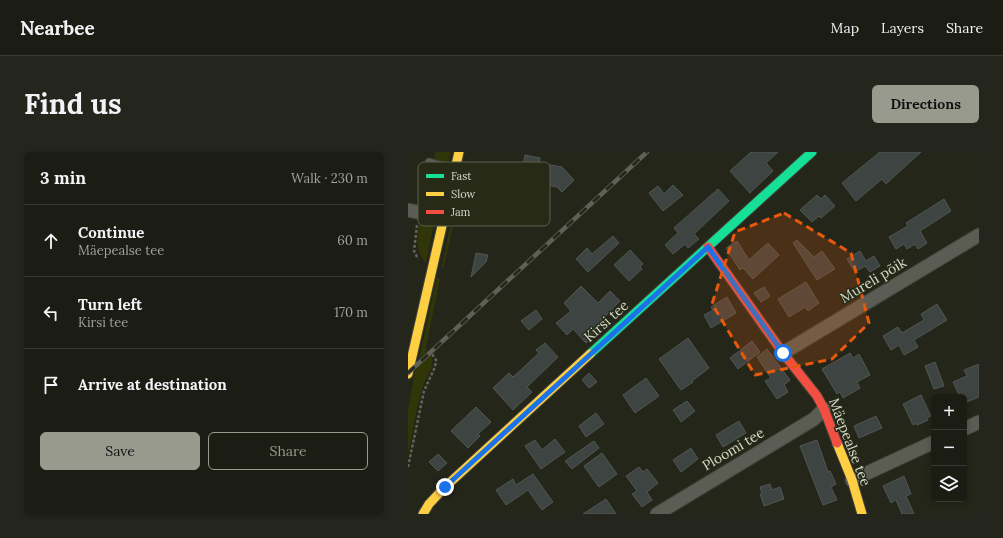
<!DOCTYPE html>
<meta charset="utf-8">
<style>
body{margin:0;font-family:Lora,serif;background:#24251d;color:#f1f3f6}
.controls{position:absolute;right:12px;bottom:12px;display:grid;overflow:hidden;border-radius:6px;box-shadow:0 2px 6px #0003}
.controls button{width:36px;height:36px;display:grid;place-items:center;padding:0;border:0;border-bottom:1px solid #393a34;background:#1b1c14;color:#f1f3f6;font:20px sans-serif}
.stop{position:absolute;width:12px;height:12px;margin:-9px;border:3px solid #1a73e8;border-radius:50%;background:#fff}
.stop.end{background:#1a73e8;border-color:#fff;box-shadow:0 1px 4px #0008}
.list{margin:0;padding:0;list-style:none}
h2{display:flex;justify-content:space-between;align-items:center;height:52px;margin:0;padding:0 16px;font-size:17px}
h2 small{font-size:13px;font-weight:400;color:#a0a1a0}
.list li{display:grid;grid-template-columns:26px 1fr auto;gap:12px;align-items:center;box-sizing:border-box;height:72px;padding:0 16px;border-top:1px solid #393a34}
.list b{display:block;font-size:15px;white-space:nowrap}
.list p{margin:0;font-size:13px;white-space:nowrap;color:#a0a1a0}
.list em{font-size:13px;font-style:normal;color:#a0a1a0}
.actions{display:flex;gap:8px;padding:12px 16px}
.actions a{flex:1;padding:9px 0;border:1px solid #979a8d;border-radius:6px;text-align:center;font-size:14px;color:#979a8d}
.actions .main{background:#979a8d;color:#111}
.icon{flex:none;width:22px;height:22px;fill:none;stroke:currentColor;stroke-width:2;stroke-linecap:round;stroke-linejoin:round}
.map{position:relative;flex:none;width:571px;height:362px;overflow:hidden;border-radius:6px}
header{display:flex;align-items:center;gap:24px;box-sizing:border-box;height:56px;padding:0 20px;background:#1b1c14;border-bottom:1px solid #393a34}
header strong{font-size:19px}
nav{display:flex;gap:22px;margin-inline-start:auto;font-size:14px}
.intro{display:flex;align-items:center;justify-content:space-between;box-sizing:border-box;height:96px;padding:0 24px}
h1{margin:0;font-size:28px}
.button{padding:10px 18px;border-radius:6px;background:#979a8d;color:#111;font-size:14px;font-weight:700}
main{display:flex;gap:24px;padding:0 24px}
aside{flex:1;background:#1b1c14;border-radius:6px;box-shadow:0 2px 6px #0003}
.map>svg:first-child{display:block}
.green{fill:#313608}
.building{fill:#3e4441;stroke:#515653}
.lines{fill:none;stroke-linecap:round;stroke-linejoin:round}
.lane-casing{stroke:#414239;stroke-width:9}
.street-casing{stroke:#414239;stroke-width:15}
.fast-casing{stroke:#414239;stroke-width:11}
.slow-casing{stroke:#414239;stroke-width:11}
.jam-casing{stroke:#414239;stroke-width:11}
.path{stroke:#62635b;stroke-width:2.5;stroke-dasharray:3 2;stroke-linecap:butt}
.lane{stroke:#5b5d54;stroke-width:7}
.street{stroke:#5b5d54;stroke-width:13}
.fast{stroke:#16e098;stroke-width:9}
.slow{stroke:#ffcf43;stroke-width:9}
.jam{stroke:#f24e42;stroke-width:9}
.rail-casing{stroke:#5f6057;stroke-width:4.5}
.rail{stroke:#272a16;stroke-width:3;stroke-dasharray:9;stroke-linecap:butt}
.route{stroke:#1a73e8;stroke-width:5}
.marked{fill:#e8590c;fill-opacity:0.2;stroke:#e8590c;stroke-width:3;stroke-dasharray:8 5;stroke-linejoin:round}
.labels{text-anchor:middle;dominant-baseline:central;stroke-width:3;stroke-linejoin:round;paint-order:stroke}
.street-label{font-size:14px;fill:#d5d8cb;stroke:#272a16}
.key{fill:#272a16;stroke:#5b5e4c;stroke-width:1}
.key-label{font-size:11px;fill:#d5d8cb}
</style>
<header>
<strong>Nearbee</strong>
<nav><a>Map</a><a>Layers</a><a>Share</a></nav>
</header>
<div class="intro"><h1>Find us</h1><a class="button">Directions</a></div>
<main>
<aside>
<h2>3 min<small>Walk · 230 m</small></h2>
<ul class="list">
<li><svg class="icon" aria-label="ahead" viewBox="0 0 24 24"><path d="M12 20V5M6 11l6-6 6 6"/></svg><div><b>Continue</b><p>Mäepealse tee</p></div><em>60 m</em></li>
<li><svg class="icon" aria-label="left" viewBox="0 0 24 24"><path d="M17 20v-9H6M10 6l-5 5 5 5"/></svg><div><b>Turn left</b><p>Kirsi tee</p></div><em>170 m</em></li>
<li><svg class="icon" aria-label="arrive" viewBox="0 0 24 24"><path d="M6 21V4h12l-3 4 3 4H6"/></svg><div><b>Arrive at destination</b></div></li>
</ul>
<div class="actions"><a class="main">Save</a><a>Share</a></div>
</aside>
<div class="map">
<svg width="571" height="362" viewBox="0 0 571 362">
<rect width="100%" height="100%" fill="#24261a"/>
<g class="green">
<path d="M27 0H43L40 11 26 7Z"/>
<path d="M55 30 36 114 33 116 52 31Z"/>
<path d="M12 67 21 71 25 76 18 111C6 97 9 85 12 67Z"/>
<path d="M29 125 32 127 18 195 19 199 11 207Z"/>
<path d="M23 203C27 213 21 220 17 229 8 253 5 279 0 303V257L8 215 19 205H20Z"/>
</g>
<g class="building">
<path d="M343 0H370L358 11 365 19 342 41 322 19Z"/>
<path d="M472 0H513L478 32 474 27 448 49 434 31Z"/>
<path d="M117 3 132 6 131 11 154 15 166 28 154 40 149 35 112 28Z"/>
<path d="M265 33 275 43 255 59 241 41 250 34 256 42Z"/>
<path d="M310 37 321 49 286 82 291 87 280 96 277 92 265 102 257 93 270 81 266 76Z"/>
<path d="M409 43 413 47 417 43 427 54 413 66 411 64 404 70 392 58Z"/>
<path d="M536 47 543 59 512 79 519 91 510 97 507 92 499 97 496 92 488 97 481 85 500 74 498 71Z"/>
<path d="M205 84 211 91 180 120 168 107 179 96 184 102Z"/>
<path d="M389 88 406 105 414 99 427 117 409 128 385 91Z"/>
<path d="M329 89 341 108 360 91 371 103 345 127 335 116 332 118 318 96Z"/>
<path d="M222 98 235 112 232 115 234 117 221 129 206 113Z"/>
<path d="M452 99 458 109 466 104 472 114 462 120 457 114 447 120 439 107Z"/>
<path d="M68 101 80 103 78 110 63 125Z"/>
<path d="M398 130 411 151 400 159 397 155 381 165 370 147Z"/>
<path d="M173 134 190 151 202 139 212 149 189 173 193 178 178 191 165 177 159 183 148 171 163 159 156 151Z"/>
<path d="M356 135 362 144 353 150 346 141Z"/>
<path d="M319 145 328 161 303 176 296 163 305 158 303 155Z"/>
<path d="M529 152 539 168 506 188 510 195 496 203 491 193 483 198 475 184 490 175 494 181 516 168 513 162Z"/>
<path d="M128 158 134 167 121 178 113 169Z"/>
<path d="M280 186 301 216 284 229 285 230 273 238 251 207Z"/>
<path d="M344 189 352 200 330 217 322 206Z"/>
<path d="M137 191 150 205 119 235 124 240 105 258 85 236 101 221 105 225 131 201 128 198Z"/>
<path d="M359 197 382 228 376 233 380 240 369 247 357 229 363 226 349 205Z"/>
<path d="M442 201 445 206 451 202 462 223 449 230 452 236 435 246 432 240 429 242 414 217Z"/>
<path d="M527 210 536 234 526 237 517 214Z"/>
<path d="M571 212V245L556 251V245H552L545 230 559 224 556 218Z"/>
<path d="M181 221 189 230 181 236 174 228Z"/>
<path d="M238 226 251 244 227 261 215 243Z"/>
<path d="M513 243 523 264 519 266 520 268 509 273V271L505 273 495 252Z"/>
<path d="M279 249 287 259 273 270 265 258Z"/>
<path d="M68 255 83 270 70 282 72 284 60 296 43 279Z"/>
<path d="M188 261 196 272 178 285 171 274Z"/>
<path d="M468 264 474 276 451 286 446 274Z"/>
<path d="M331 269 338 281 315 295 308 283Z"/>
<path d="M147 287 157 300 133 317 117 294 127 288 134 298Z"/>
<path d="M409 288 420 320 422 319 428 332 423 335 429 348 415 353 392 294Z"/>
<path d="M186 289 191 296 164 317 157 309Z"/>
<path d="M283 296 290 307 273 320 265 308Z"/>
<path d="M194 301 209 322 191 335 176 314Z"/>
<path d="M30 302 39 311 30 319 21 310Z"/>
<path d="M231 315 235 320 239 317 250 331 239 340 244 348 234 355 224 342 229 339 218 324Z"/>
<path d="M125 322 145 350 134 358 120 338 98 353 88 338 105 327 108 333Z"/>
<path d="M496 324 503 342 498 344 506 362H494L488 348 483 351 475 334Z"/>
<path d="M362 332 364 338 372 335 376 347 356 354 352 342 354 341 352 335Z"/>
<path d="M198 347 208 362H175Z"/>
</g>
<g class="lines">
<g class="lane-casing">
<path id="lane" d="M21 10 46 17"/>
</g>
<g class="street-casing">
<g id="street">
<path d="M0 58 36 66"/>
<path d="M375 201 571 83"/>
<path d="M556 277 571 270"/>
<path d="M444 328 526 290"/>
<path d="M249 362 406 267 416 257"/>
</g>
</g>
<g class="fast-casing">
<path id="fast" d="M182 202 404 0"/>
</g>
<g class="slow-casing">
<g id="slow">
<path d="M0 222 51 0"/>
<path d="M429 291 444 328 454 362"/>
<path d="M15 362 21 352 37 335 182 202"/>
</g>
</g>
<g class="jam-casing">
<path id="jam" d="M300 95 375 201 409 244 416 257 429 291"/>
</g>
<g class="path">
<path d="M14 49 20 18"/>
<path d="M9 73 6 99 10 107"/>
<path d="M0 315 16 239 27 215 28 208 22 199"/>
</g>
<use href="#lane" class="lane"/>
<use href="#street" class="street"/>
<use href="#fast" class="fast"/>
<use href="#slow" class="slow"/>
<use href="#jam" class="jam"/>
<g class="rail-casing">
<path id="rail" d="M0 221 239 0"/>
</g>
<use href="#rail" class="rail"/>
</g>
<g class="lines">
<path class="route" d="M37 335 300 95 375 201"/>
</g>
<path class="marked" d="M376 61 443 101 461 171 424 207 347 223 304 152 327 80Z"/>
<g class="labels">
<g class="street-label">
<text transform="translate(465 128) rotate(-31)">Mureli põik</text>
<text transform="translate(198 169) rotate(-42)">Kirsi tee</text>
<text transform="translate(442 290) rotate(69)">Mäepealse tee</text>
<text transform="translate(325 297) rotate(-31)">Ploomi tee</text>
</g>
</g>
<rect x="10" y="10" width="132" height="64" rx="6" class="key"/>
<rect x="18" y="22" width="18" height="4" fill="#16e098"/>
<rect x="18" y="40" width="18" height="4" fill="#ffcf43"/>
<rect x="18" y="58" width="18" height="4" fill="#f24e42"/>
<g class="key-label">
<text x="43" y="28">Fast</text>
<text x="43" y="46">Slow</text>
<text x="43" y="64">Jam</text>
</g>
</svg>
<div class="controls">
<button>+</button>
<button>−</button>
<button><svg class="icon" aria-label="layers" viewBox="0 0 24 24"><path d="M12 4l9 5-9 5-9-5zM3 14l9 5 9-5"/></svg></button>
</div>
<div class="stop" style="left:375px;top:201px"></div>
<div class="stop end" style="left:37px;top:335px"></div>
</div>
</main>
